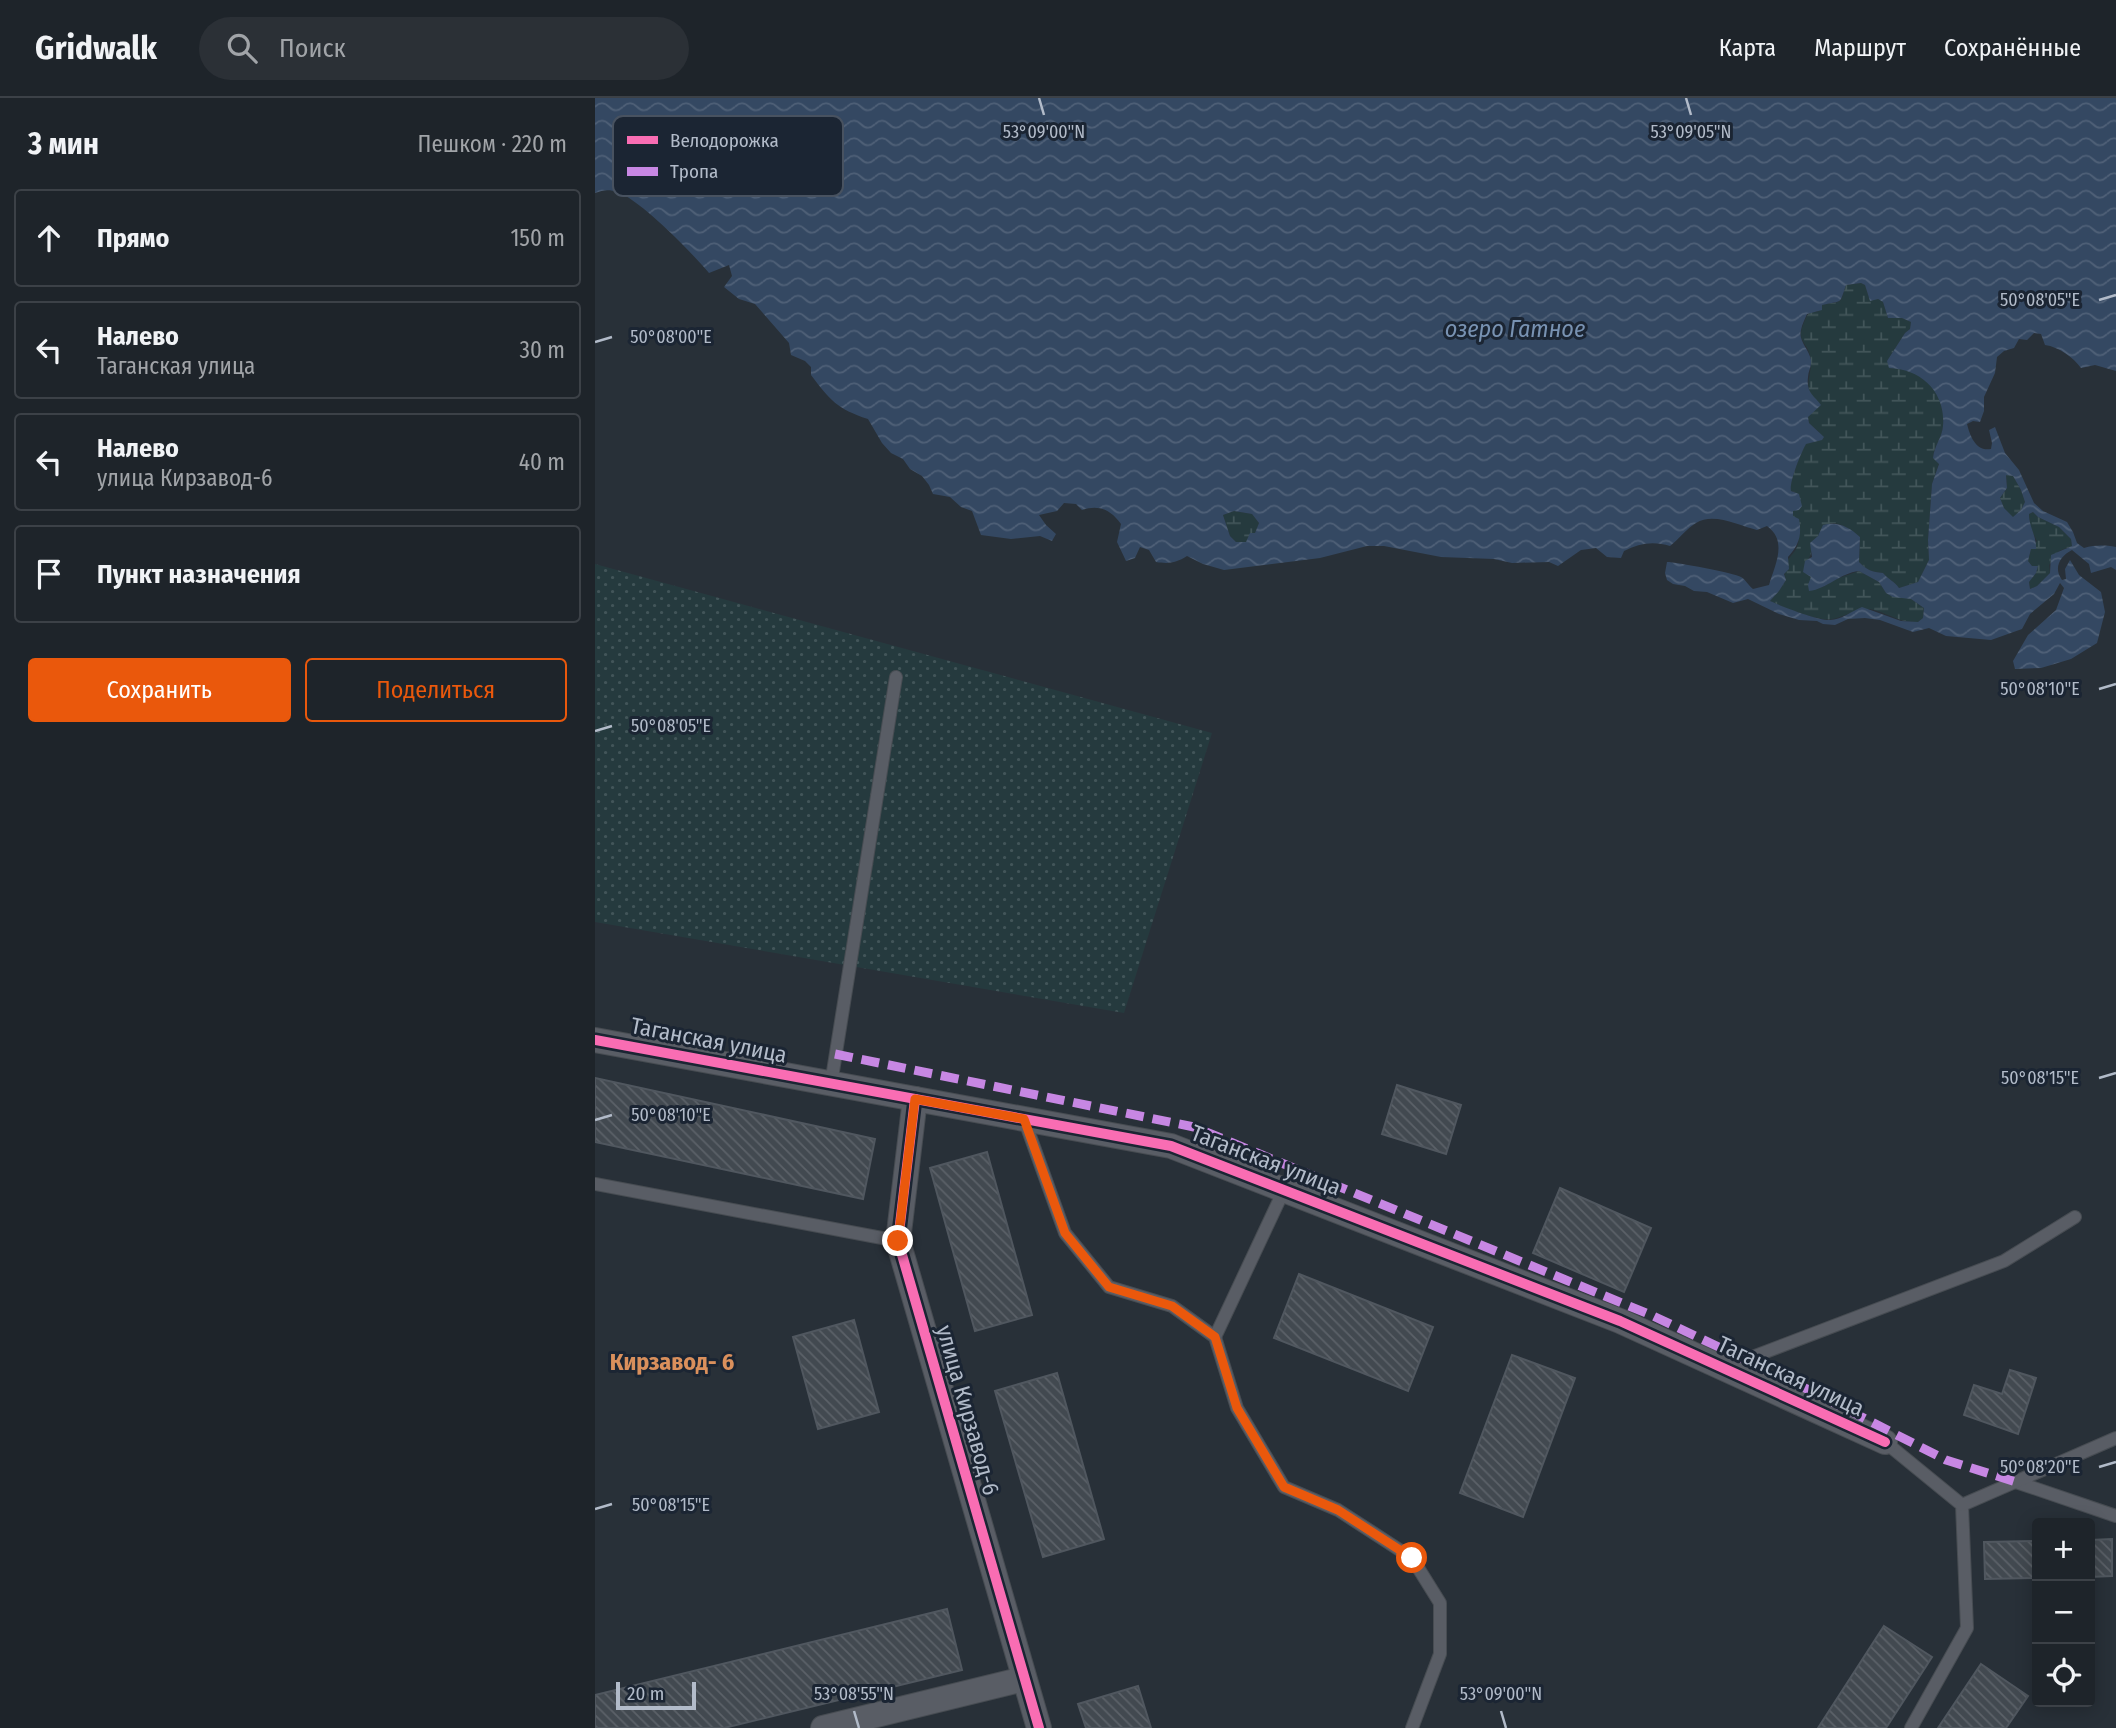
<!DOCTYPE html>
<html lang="ru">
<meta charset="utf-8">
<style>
body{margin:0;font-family:"Fira Sans Condensed",sans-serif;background:#2b3036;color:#f1f3f6}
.controls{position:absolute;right:21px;bottom:21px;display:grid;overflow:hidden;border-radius:7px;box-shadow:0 4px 18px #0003}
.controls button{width:63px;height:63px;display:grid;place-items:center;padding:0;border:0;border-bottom:2px solid #3c4147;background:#1e242a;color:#f1f3f6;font:35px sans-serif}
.scale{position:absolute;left:21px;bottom:18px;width:80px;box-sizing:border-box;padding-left:7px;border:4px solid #b2bbc9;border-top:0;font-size:19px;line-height:24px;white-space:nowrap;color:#b2bbc9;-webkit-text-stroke:5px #1b2533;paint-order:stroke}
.stop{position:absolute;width:21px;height:21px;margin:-16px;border:5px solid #ea580c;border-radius:50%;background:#fff}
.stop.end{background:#ea580c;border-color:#fff;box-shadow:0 2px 7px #0008}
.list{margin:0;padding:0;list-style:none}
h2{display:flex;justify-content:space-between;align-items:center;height:91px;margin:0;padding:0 28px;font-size:30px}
h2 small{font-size:23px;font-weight:400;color:#a1a4a8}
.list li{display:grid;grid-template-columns:46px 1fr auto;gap:21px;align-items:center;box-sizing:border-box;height:98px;margin:0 14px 14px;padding:0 14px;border:2px solid #3c4147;border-radius:7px}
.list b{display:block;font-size:26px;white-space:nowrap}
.list p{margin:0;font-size:23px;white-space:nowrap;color:#a1a4a8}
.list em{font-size:23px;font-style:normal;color:#a1a4a8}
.actions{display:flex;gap:14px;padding:21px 28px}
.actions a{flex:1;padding:16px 0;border:2px solid #ea580c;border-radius:7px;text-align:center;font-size:24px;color:#ea580c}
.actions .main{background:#ea580c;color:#fff}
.icon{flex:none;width:38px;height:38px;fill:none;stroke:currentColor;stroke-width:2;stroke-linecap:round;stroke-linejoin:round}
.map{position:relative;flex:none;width:1521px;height:1630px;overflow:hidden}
header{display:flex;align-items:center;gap:42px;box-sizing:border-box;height:98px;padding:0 35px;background:#1e242a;border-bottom:2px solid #3c4147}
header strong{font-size:33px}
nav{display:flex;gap:38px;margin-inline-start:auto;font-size:24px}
.search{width:490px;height:63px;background:#2b3036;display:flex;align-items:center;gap:18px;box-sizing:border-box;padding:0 24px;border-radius:38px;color:#a1a4a8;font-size:26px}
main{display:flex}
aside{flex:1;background:#1e242a}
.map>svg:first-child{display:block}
.wetland{fill:url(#wetland-marsh)}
.garden{fill:url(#garden-dots)}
.water{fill:url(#water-waves);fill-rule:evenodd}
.building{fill:url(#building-back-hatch);stroke:#50575f;stroke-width:2}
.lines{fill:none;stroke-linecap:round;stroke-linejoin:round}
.service-casing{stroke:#474c52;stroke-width:14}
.minor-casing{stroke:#474c52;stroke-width:26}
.service{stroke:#595d65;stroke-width:12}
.minor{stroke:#595d65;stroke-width:24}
.quiet{stroke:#c787e3;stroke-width:9;stroke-dasharray:18 9;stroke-linecap:butt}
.cycleway-casing{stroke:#1b2533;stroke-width:15}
.cycleway{stroke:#f96db3;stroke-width:10}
.route{stroke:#ea580c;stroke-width:9}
.ticks{fill:none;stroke:#b2bbc9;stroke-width:2.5}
.labels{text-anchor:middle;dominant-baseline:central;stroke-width:6;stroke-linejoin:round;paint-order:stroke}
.street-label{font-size:23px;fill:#b2bbc9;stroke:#1b2533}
.water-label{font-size:24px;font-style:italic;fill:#7892b2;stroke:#1b2533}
.neighbourhood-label{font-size:24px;font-weight:bold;fill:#da905c;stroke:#1b2533}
.key{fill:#1b2533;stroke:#485260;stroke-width:2}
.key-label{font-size:19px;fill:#b2bbc9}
.ticks-label{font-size:18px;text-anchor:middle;fill:#b2bbc9;stroke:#1b2533;stroke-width:6;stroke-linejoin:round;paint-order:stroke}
</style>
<header>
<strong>Gridwalk</strong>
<div class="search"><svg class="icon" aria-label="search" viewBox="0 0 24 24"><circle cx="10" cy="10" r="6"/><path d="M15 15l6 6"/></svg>Поиск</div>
<nav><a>Карта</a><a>Маршрут</a><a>Сохранённые</a></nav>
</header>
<main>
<aside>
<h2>3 мин<small>Пешком · 220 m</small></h2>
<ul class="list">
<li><svg class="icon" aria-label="ahead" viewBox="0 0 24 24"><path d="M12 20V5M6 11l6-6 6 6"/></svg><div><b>Прямо</b></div><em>150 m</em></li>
<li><svg class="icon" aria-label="left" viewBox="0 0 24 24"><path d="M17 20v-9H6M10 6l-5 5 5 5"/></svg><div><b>Налево</b><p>Таганская улица</p></div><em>30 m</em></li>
<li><svg class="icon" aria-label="left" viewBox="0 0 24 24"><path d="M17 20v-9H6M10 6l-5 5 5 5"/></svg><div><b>Налево</b><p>улица Кирзавод-6</p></div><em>40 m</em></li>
<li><svg class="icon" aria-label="arrive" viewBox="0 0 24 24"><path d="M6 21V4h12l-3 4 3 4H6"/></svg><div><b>Пункт назначения</b></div></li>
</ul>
<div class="actions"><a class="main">Сохранить</a><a>Поделиться</a></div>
</aside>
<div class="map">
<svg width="1521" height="1630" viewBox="0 0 1521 1630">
<defs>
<pattern id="wetland-marsh" width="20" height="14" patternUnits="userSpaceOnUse" patternTransform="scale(1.75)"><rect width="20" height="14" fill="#253a3e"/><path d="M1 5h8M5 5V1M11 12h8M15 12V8" fill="none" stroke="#425559"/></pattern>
<pattern id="garden-dots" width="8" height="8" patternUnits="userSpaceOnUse" patternTransform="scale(1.75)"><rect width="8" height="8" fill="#253a3e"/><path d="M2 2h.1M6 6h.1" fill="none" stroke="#425559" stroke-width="1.8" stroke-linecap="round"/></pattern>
<pattern id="water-waves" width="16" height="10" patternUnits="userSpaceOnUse" patternTransform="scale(1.75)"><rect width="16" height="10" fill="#344862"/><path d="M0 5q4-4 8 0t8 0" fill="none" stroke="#4f6077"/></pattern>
<pattern id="building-back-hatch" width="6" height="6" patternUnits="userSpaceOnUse" patternTransform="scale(1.75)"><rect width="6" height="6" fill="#424950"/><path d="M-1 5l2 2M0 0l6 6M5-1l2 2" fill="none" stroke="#5b6168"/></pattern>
</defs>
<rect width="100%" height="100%" fill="#283038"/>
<g class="wetland">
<path d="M1266 185 1270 187 1274 200 1283 201 1288 204 1293 220H1307L1316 224 1315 231 1310 235 1292 263C1304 269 1322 273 1332 282 1344 293 1350 313 1348 328 1347 340 1339 348 1338 359L1344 365 1337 386 1333 442 1334 462 1323 484 1304 490C1299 483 1293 481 1288 475 1277 474 1272 472 1264 464L1265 439C1222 403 1224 446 1208 473L1216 479V483L1228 489 1241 481 1264 473 1284 484 1291 495 1316 501 1329 510 1328 520 1323 524C1303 525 1292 514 1275 511 1261 510 1251 518 1238 521 1226 524 1187 509 1175 503L1184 493 1191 482C1185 461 1200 459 1203 446 1206 437 1198 427 1198 418 1197 410 1199 402 1200 394L1196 393C1194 384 1206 355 1211 345L1219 344 1224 334 1214 325 1213 319 1223 303C1206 293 1217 277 1216 263 1214 242 1199 246 1210 222 1213 215 1215 213 1222 214L1227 207C1249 202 1244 208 1251 187Z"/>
<path d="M1411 376 1418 378 1426 392 1430 404 1426 412 1418 420 1409 410 1405 400 1412 390Z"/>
<path d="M639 413 657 416 664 425 660 435 651 444H641L635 438 628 417Z"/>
<path d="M1438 414 1443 419 1464 429 1476 441 1477 448 1464 453 1454 467 1455 475 1442 488 1435 491 1434 484 1441 475 1442 468H1437L1433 463 1436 451 1442 443 1435 429 1434 416Z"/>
</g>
<path class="garden" d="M0 466 617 635 529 915 0 824Z"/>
<path class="water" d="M0 0H1521V273L1500 267 1486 270C1478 259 1464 249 1450 247L1446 236 1439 235 1432 242 1424 241 1419 250 1409 253 1402 259 1400 275 1389 299V313L1385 324 1378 323 1372 326C1375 338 1381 354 1396 351L1397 345 1394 332 1400 329 1410 355 1424 372 1439 405 1448 413 1472 424 1478 434 1482 445 1489 450C1500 447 1509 447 1521 449V472L1516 469 1496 475 1494 466 1477 452C1465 458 1458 470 1467 482L1471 481 1470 471 1475 462 1484 477 1506 494 1510 514 1502 545 1476 561 1446 570 1420 571 1418 563 1433 537 1461 512 1469 490 1465 485 1459 496 1435 516 1427 531 1396 542 1351 538 1334 530 1318 534 1285 522 1270 520 1253 521 1240 527 1228 526 1222 523 1204 522 1184 516 1153 501 1138 505 1112 494 1099 493 1090 488 1078 486 1072 482 1070 475 1072 464C1080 464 1140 475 1146 479 1150 481 1154 488 1158 491L1174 487C1180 467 1193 443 1172 428L1162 432C1144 428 1119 414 1101 425 1092 430 1084 441 1075 448 1059 443 1044 445 1029 453L1026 460 1012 459 1001 450 986 452 963 468 954 464 917 465 899 461 846 459 789 448H772L725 460 629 472 608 466 592 458C581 465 574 466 561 464L554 452 545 449 540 460 531 463 522 444 526 426C516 412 504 406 487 412L481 406 469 405 462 413 444 417 451 427 461 436 457 443 445 438 416 441 386 437 377 413 366 409 355 399 338 396 334 387 327 378 315 371 308 361 296 355 287 345 273 321C242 311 235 302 216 277V269L210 263 196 257 194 245 160 206 144 201 129 189 137 178 134 167 114 175C97 155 45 101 22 94 14 91 8 92 0 95ZM1266 185 1270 187 1275 203 1283 201 1288 204 1293 220H1307L1316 224 1315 231 1310 235 1292 263 1294 270C1326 271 1351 294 1348 328 1347 340 1339 348 1338 360L1344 366 1337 386 1333 442 1334 462 1323 484 1304 490C1299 483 1293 481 1288 475 1277 474 1272 472 1264 464L1265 439C1254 429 1243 423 1228 427L1223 438 1215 445 1217 459 1210 463 1208 474 1216 479 1213 487 1214 493C1232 491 1245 475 1264 473L1284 484 1291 495 1298 499 1316 501 1329 510 1328 520 1323 524 1306 523 1267 509C1257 513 1246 522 1235 522 1224 523 1186 508 1175 503L1184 493 1191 482 1189 476 1194 471 1193 459C1204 446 1207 438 1204 421L1198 418V413L1204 412 1207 408 1204 396 1196 393C1194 384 1206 355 1211 346L1227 342 1229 339 1214 325 1213 319 1226 307C1219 297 1211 295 1213 279 1213 273 1217 268 1216 262 1214 251 1203 243 1206 232 1207 226 1210 221 1212 216L1227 212V207C1249 202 1244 207 1251 187ZM1411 377 1418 378 1426 392 1430 404 1426 412 1418 419 1409 410 1405 400 1412 390ZM639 413 657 416 664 425 660 435H655L651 444H641L635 438 628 417ZM1438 414 1443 419 1464 429 1476 441 1477 448 1456 457 1455 475 1442 488 1435 491 1434 484 1441 475 1443 468H1437L1433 463 1436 451H1441C1442 439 1434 429 1434 416Z"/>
<g class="building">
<path d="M0 980 280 1041 268 1101 0 1044Z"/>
<path d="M802 987 866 1007 851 1056 787 1036Z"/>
<path d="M392 1054 437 1217 380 1233 335 1070Z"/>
<path d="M965 1090 1056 1130 1029 1194 938 1155Z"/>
<path d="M704 1176 838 1229 813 1293 679 1240Z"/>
<path d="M259 1222 284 1314 223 1331 198 1239Z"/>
<path d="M917 1257 980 1280 928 1419 865 1395Z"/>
<path d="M1415 1272 1441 1280 1423 1336 1369 1317 1379 1287 1407 1296Z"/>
<path d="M462 1275 509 1441 448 1459 400 1293Z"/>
<path d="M1517 1441V1478L1495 1479V1442Z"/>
<path d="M1442 1443V1480L1390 1481 1389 1444Z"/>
<path d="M352 1511 367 1572 129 1630H0V1597Z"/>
<path d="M1289 1528 1337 1559 1291 1630H1223Z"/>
<path d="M1386 1566 1433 1598 1411 1630H1343Z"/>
<path d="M543 1588 556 1630H491L483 1606Z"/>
</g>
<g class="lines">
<g class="service-casing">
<g id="service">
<path d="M236 986 301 579"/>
<path d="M429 1021 470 1135 514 1189 577 1208 620 1239 642 1310 689 1389 743 1412 817 1460 845 1505V1556L817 1630"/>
<path d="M0 1086 303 1143"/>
<path d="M620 1239 689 1092"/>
<path d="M1131 1269 1409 1163 1480 1119"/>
<path d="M1290 1344 1367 1407 1372 1530 1316 1630"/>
<path d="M1421 1384 1521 1418"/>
<path d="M1367 1407 1521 1340"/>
</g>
</g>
<g class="minor-casing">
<g id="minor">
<path d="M0 942 576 1048 1025 1223 1290 1344"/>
<path d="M320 1001 303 1143 444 1630"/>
<path d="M228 1630 429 1581"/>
</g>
</g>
<use href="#service" class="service"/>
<use href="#minor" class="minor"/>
<path class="quiet" d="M240 956 599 1029 1056 1217 1204 1287 1351 1362 1421 1384"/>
<g class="cycleway-casing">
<g id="cycleway">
<path d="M0 942 576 1048 1025 1223 1290 1344"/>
<path d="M320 1001 303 1143 444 1630"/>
</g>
</g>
<use href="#cycleway" class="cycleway"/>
</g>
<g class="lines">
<path class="route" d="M303 1143 320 1001 429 1021 470 1135 514 1189 577 1208 620 1239 642 1310 689 1389 743 1412 817 1460"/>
</g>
<path class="ticks" d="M444 0 449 17M1091 0 1096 17M1504 202 1521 197M0 244 17 239M1504 591 1521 586M0 633 17 628M1504 980 1521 975M0 1022 17 1017M1504 1369 1521 1364M0 1411 17 1406M259 1613 264 1630M906 1613 911 1630"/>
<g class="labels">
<g class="street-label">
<text transform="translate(114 942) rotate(11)">Таганская улица</text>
<text transform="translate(671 1062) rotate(21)">Таганская улица</text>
<text transform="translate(1196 1278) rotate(25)">Таганская улица</text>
<text transform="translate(373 1312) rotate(74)">улица Кирзавод-6</text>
</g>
<g class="water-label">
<text x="920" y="231">озеро Гатное</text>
</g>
<g class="neighbourhood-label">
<text x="77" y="1264">Кирзавод- 6</text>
</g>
</g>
<rect x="18" y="18" width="230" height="80" rx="10" class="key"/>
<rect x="32" y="38" width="31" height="8" fill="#f96db3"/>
<rect x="32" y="69" width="31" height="9" fill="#c787e3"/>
<g class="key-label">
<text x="75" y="49">Велодорожка</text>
<text x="75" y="80">Тропа</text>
</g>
<g class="ticks-label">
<text x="449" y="40">53°09'00"N</text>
<text x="1096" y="40">53°09'05"N</text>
<text x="1445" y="208">50°08'05"E</text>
<text x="76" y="245">50°08'00"E</text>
<text x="1445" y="597">50°08'10"E</text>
<text x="76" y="634">50°08'05"E</text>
<text x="1445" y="986">50°08'15"E</text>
<text x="76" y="1023">50°08'10"E</text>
<text x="1445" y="1375">50°08'20"E</text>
<text x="76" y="1413">50°08'15"E</text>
<text x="259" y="1602">53°08'55"N</text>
<text x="906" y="1602">53°09'00"N</text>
</g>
</svg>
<div class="controls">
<button>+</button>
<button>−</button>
<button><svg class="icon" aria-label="locate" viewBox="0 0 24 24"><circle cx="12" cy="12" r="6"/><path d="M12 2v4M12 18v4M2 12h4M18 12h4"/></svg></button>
</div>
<div class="scale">20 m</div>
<div class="stop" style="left:817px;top:1460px"></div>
<div class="stop end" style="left:303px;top:1143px"></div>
</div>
</main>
